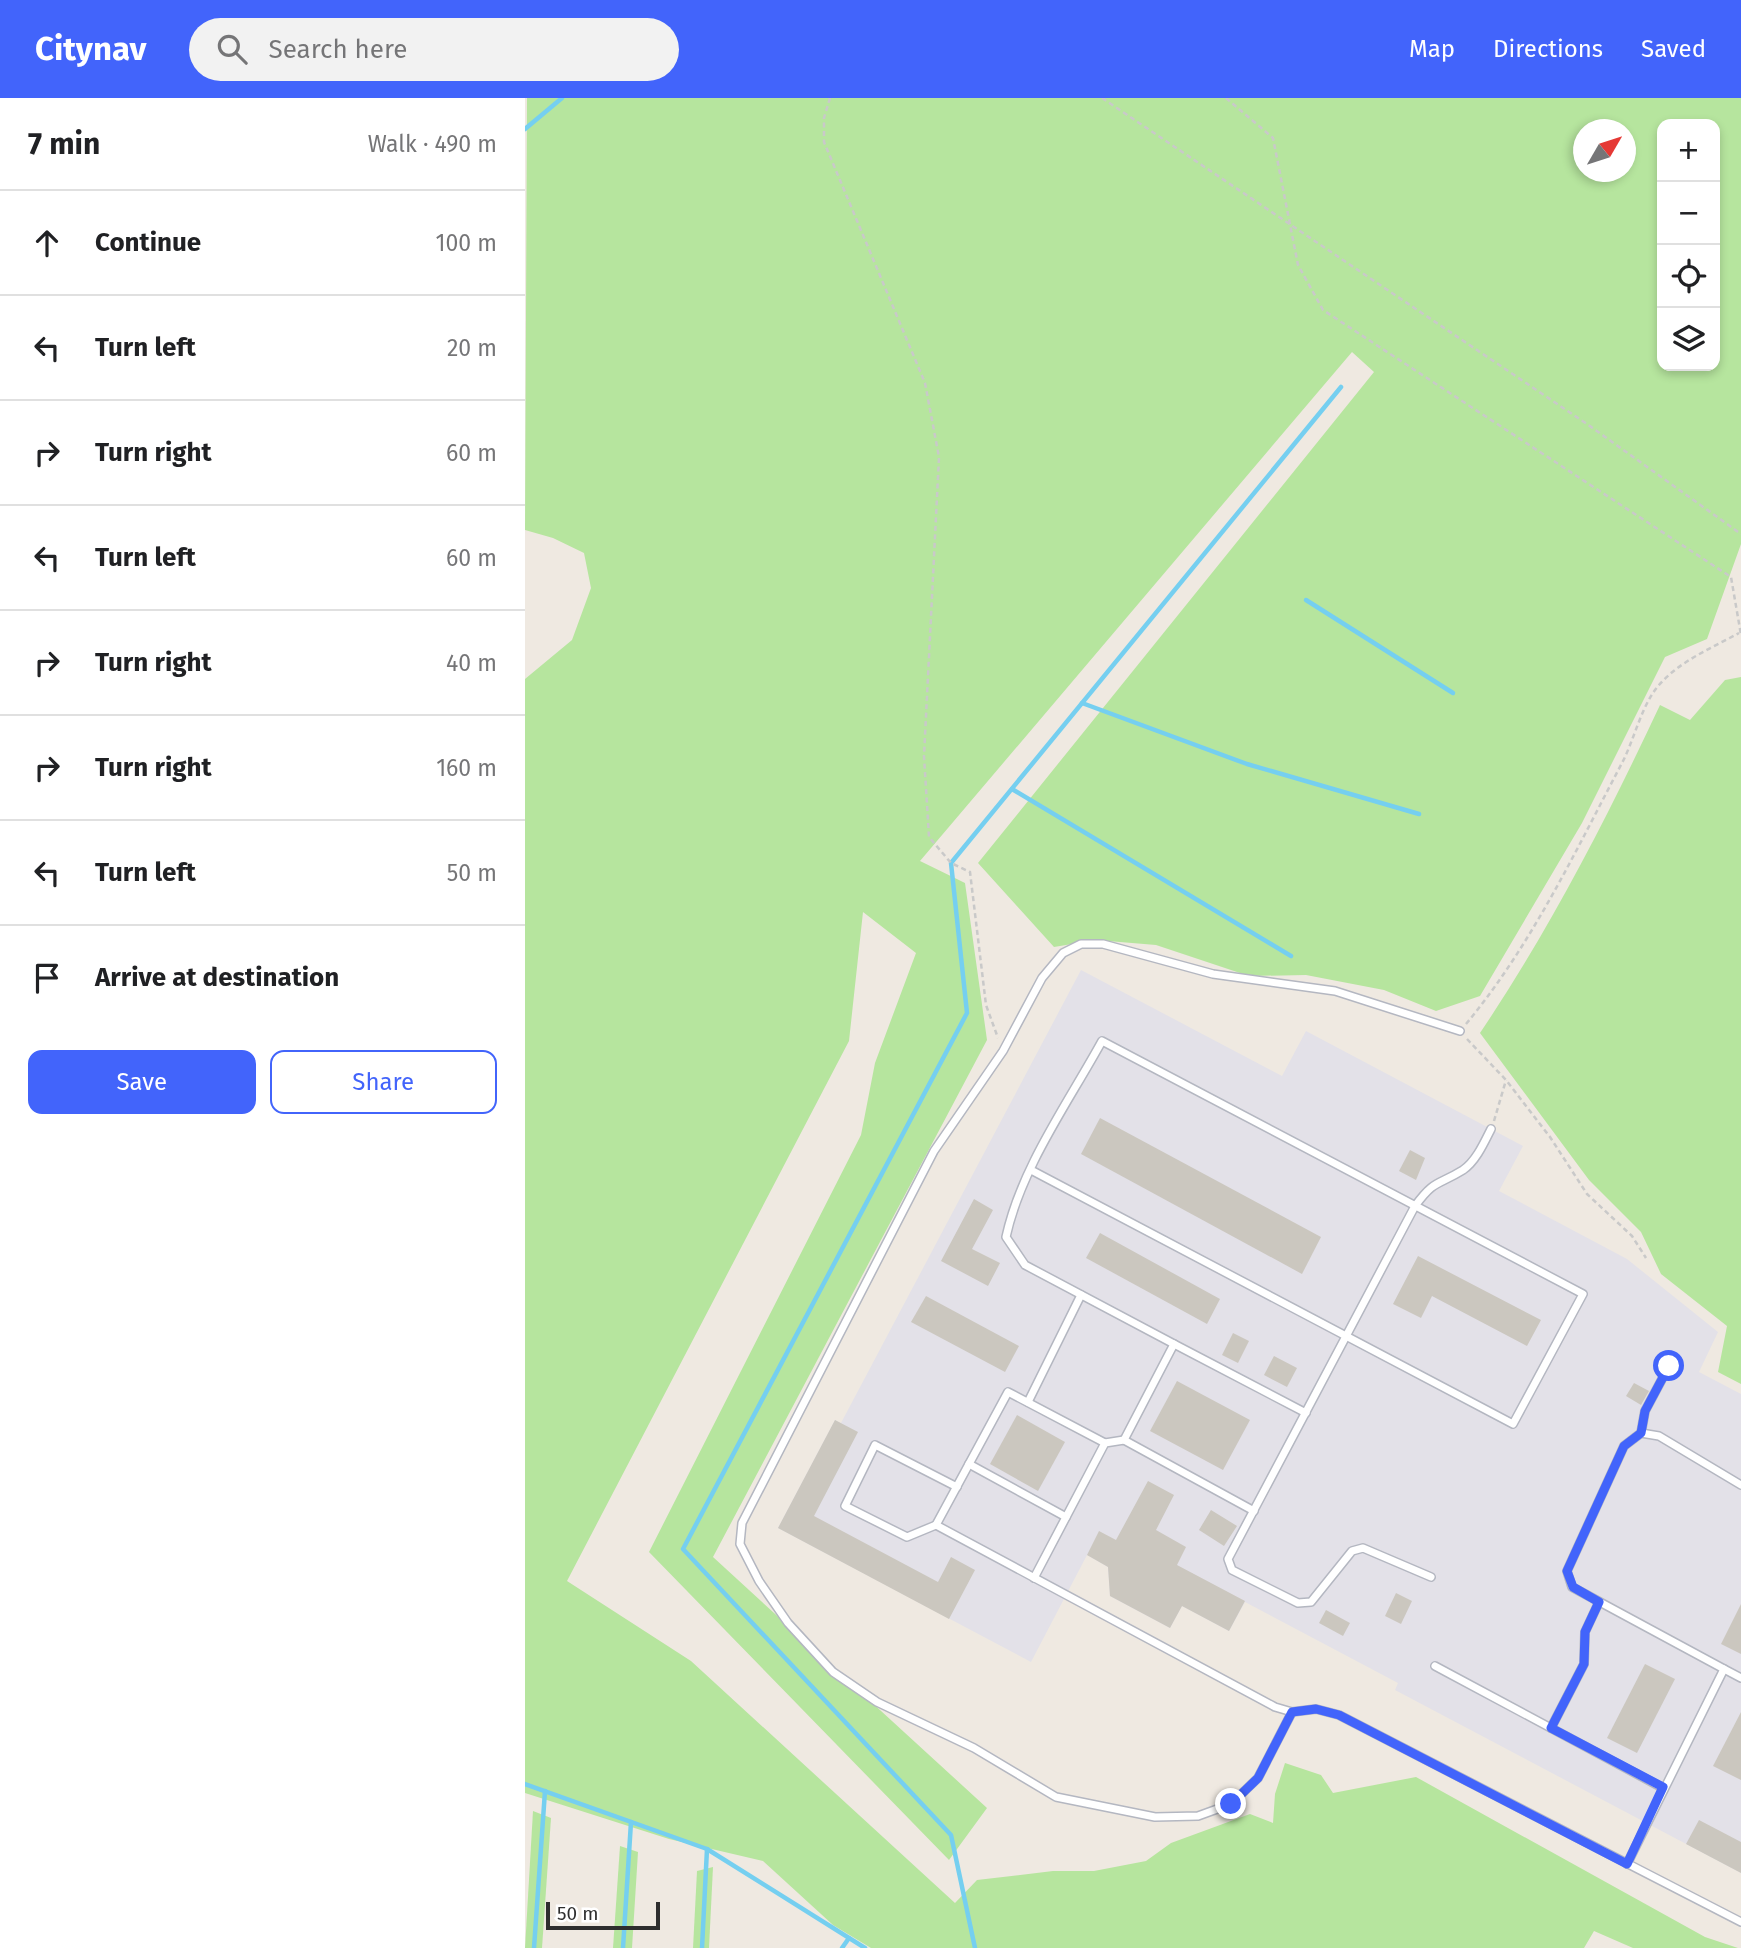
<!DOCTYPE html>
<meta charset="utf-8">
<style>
body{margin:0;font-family:"Fira Sans",sans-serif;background:#f2f2f2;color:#202124}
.controls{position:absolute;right:21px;top:21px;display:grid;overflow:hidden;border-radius:14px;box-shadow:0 4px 10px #0003}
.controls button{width:63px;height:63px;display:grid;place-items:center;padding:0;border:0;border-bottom:2px solid #e0e0e0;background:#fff;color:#202124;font:35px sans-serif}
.compass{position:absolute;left:1048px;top:21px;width:63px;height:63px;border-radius:50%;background:#fff;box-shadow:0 4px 10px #0003;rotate:51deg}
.scale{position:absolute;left:21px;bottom:18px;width:114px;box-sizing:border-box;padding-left:7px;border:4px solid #2e2e2e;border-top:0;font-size:19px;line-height:24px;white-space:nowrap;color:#2e2e2e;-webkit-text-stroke:5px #fff;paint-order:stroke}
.stop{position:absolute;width:21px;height:21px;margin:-16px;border:5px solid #4264fb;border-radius:50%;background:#fff}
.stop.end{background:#4264fb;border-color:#fff;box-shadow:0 2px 7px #0008}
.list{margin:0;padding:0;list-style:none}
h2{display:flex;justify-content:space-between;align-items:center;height:91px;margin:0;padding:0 28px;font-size:30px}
h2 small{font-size:23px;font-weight:400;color:#757577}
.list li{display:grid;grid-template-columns:46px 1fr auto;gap:21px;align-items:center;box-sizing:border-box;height:105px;padding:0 28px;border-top:2px solid #e0e0e0}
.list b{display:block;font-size:26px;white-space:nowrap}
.list em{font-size:23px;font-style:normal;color:#757577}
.actions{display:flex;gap:14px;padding:21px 28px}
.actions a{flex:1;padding:16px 0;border:2px solid #4264fb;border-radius:14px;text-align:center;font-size:24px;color:#4264fb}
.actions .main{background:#4264fb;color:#fff}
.icon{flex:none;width:38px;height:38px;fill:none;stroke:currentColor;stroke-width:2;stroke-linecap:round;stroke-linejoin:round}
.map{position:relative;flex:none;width:1216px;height:1850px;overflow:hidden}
header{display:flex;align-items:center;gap:42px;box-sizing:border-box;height:98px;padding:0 35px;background:#4264fb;color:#fff}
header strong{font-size:33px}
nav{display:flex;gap:38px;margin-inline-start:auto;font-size:24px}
.search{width:490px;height:63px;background:#f2f2f2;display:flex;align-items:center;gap:18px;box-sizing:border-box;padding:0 24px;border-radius:38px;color:#757577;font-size:26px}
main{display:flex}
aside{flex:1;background:#fff}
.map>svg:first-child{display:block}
.industrial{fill:#e3e1e8}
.green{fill:#b6e59e;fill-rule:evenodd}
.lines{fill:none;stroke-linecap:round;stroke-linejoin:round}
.stream{stroke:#75cff0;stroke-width:4.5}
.building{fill:#cbc7bf}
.service-casing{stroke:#b4b7c1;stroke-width:10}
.path{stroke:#c9c9c9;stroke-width:2.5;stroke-dasharray:5 3.5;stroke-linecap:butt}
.service{stroke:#fff;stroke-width:7}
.route{stroke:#4264fb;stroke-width:9}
</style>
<header>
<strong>Citynav</strong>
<div class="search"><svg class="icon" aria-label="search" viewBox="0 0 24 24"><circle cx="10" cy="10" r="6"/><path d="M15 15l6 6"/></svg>Search here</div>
<nav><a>Map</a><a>Directions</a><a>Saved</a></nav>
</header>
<main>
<aside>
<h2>7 min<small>Walk · 490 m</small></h2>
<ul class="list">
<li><svg class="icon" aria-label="ahead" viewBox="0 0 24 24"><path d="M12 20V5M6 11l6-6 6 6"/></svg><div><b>Continue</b></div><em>100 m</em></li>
<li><svg class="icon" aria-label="left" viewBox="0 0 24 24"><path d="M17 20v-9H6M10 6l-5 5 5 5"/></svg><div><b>Turn left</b></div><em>20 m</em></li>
<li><svg class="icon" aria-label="right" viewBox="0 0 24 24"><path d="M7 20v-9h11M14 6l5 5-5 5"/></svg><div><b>Turn right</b></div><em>60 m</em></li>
<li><svg class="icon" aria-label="left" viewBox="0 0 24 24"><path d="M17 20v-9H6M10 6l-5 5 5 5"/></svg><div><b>Turn left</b></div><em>60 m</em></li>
<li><svg class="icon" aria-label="right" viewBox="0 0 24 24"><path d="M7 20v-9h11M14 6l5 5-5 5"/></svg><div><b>Turn right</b></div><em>40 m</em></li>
<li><svg class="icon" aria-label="right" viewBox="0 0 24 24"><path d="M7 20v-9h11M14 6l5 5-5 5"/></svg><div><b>Turn right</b></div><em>160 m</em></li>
<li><svg class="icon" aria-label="left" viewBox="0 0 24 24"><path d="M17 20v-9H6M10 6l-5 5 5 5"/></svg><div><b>Turn left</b></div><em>50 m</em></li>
<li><svg class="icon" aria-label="arrive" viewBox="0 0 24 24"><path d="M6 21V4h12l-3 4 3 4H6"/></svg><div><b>Arrive at destination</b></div></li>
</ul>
<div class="actions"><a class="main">Save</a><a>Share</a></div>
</aside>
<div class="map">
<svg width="1216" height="1850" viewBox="0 0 1216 1850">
<rect width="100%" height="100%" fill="#efe9e1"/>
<path class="industrial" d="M556 872 757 978 781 933 998 1048 974 1093 1102 1161 1193 1234 1174 1274 1216 1296V1775L870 1592 873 1585 720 1504 704 1533 657 1508 645 1530 585 1498 583 1469 562 1457 506 1564 253 1430 310 1322 316 1325Z"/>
<g class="green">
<path d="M2 0H1216V446L1182 541 1140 559 1057 725 955 898 911 913 859 892 781 877 724 878 631 847 571 842 529 849 453 765 849 274 827 254 395 763 440 785 462 942 188 1459 462 1710 424 1762 124 1454 336 1037 350 965 391 855 338 814 324 943 42 1483 166 1563 430 1805 452 1782 528 1773H569L621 1763 646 1745 725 1716 748 1725 750 1696 760 1665 796 1677 808 1695 891 1679 1180 1839 1213 1850H1108L1069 1833 1059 1850H346L308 1827 238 1763 144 1741 0 1695V581L47 542 66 490 59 455 28 440 0 432ZM1137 26H1190V268H1137ZM1058 32H1100V74H1058Z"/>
<path d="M1216 579V1286L1193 1274 1202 1228 1136 1176 1116 1134 1064 1082 955 935C1025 831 1082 720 1135 607L1165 622 1200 582Z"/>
<path d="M8 1713 26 1720 17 1850H0Z"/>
<path d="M95 1748 113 1754 107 1850H88Z"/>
<path d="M188 1769 184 1850H168L172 1773Z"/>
</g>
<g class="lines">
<g class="stream">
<path d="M0 31 37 0"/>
<path d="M781 502 928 595"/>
<path d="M557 605 722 666 894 716"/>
<path d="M487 691 766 858"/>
<path d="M0 1686 182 1751 340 1850"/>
<path d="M9 1850 20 1693"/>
<path d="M98 1850 106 1724"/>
<path d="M177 1850 182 1751"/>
<path d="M317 1850 324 1840"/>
<path d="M450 1850 426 1737 158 1451 442 915 426 765 816 289"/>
</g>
</g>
<g class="building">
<path d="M575 1020 796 1139 777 1176 556 1056Z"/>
<path d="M885 1052 900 1060 891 1082 874 1073Z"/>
<path d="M449 1101 468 1112 447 1151 475 1165 463 1188 416 1163Z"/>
<path d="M575 1135 695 1201 682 1226 561 1160Z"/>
<path d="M893 1158 1016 1222 1002 1248 907 1198 896 1220 868 1206Z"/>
<path d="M401 1198 494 1248 480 1274 386 1224Z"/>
<path d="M708 1235 724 1243 713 1265 697 1257Z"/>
<path d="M749 1258 772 1270 762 1289 739 1277Z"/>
<path d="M652 1283 725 1322 698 1372 625 1333Z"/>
<path d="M1109 1285 1124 1293 1116 1307 1101 1298Z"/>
<path d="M492 1317 540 1344 513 1393 465 1366Z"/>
<path d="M310 1322 333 1334 289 1418 413 1484 426 1459 450 1472 424 1521 253 1430Z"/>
<path d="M623 1383 649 1397 631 1432 661 1449 652 1467 720 1503 704 1533 657 1508 645 1530 585 1498 583 1469 562 1457 574 1433 591 1442Z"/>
<path d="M686 1412 712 1428 699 1448 674 1432Z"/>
<path d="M871 1495 887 1503 876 1526 860 1518Z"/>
<path d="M1216 1506V1556L1196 1546Z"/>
<path d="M801 1512 825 1525 818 1538 794 1525Z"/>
<path d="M1120 1566 1150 1581 1112 1655 1082 1640Z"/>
<path d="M1216 1614V1682L1188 1668Z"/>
<path d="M1174 1722 1216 1744V1775L1161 1746Z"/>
</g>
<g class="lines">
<g class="service-casing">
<g id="service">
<path d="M506 1072 988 1326 1058 1196 577 943C543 1005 496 1070 481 1139L500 1167 649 1246"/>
<path d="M503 1304 556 1197"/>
<path d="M1116 1335 1120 1313 1144 1268"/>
<path d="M599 1342 649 1246 781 1315"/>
<path d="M580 1345 483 1294 411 1427 750 1609 767 1614 791 1611 814 1617 1216 1824"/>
<path d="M444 1366 541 1419"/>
<path d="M411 1427 382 1439 320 1408 350 1347 432 1389"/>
<path d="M906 1479 838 1450 827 1453 786 1504 773 1505 707 1472 703 1461 890 1108C910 1081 912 1088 938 1072 951 1063 959 1045 966 1031"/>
<path d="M509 1480 580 1345 599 1342 729 1413"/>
<path d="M910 1568 1138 1690"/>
<path d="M1199 1571 1216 1580"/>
<path d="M767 1614 733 1680 706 1706 673 1718 630 1719 531 1699 449 1650 352 1604 308 1574 263 1525 234 1483 215 1446 217 1425 409 1053 478 953 517 880 538 855 556 846H578L688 876 810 893 935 933"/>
<path d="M1026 1630 1059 1566 1060 1534 1074 1504"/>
<path d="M1102 1766 1199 1571 1047 1489 1042 1473 1099 1348 1116 1335 1134 1338 1216 1387"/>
</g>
</g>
<g class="path">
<path d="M305 0 299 20V44L400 285 414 359 399 658 404 739 426 765 445 774 461 907 473 940"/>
<path d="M577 0 1062 326 1216 436"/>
<path d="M701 0 748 40 773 167 798 212 1206 479 1216 537"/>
<path d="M941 926C1006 848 1050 754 1097 665 1109 642 1115 613 1130 592 1150 565 1185 551 1214 535"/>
<path d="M942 941 981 982 1025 1039 1062 1096 1107 1138 1121 1160"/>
<path d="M969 1023 981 982"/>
</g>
<use href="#service" class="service"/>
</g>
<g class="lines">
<path class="route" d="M706 1706 733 1680 767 1614 791 1611 814 1617 1102 1766 1138 1689 1026 1630 1059 1566 1060 1534 1074 1504 1048 1489 1042 1473 1099 1348 1116 1335 1120 1313 1144 1268"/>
</g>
</svg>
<div class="controls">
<button>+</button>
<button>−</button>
<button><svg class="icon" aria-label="locate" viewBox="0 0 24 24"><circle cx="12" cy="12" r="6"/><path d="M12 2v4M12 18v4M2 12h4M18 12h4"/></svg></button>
<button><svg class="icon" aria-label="layers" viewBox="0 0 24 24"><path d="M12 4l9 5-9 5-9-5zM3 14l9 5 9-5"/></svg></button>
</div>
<svg class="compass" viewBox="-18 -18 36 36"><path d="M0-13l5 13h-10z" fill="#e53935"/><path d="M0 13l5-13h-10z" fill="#757577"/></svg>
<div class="scale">50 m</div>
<div class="stop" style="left:1144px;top:1268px"></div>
<div class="stop end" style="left:706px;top:1706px"></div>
</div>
</main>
